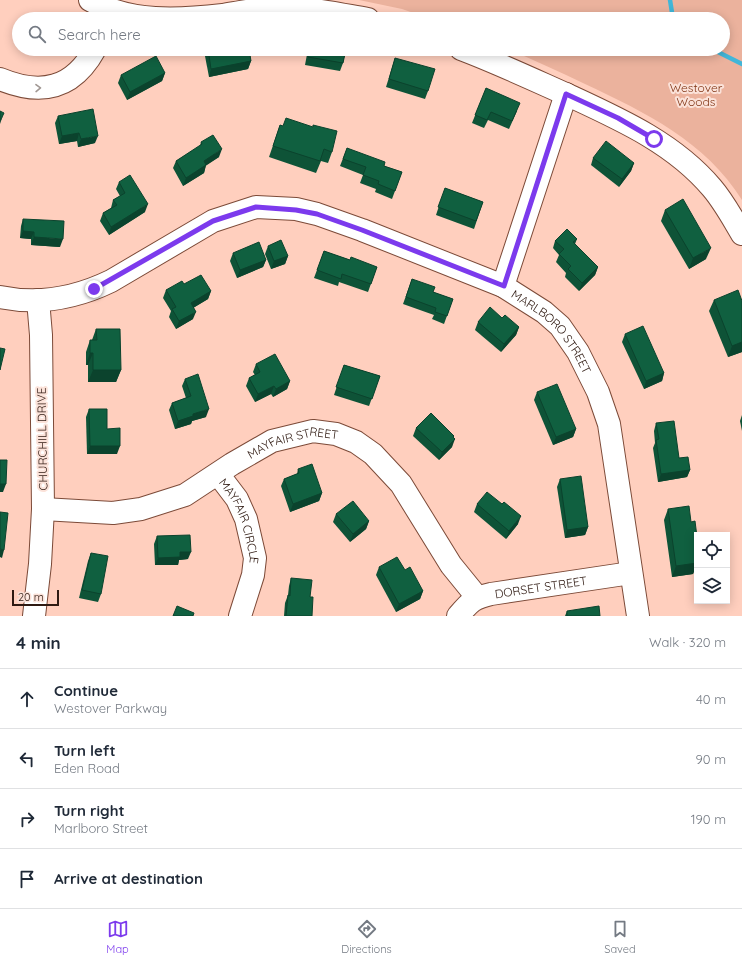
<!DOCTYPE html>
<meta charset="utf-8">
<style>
body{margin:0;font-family:Quicksand,sans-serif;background:#f2f2f3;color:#1f2937}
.controls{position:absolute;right:12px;bottom:12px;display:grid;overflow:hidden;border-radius:0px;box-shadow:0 2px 10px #0003}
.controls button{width:36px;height:36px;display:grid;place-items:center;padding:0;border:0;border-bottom:1px solid #e0e1e3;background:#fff;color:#1f2937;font:20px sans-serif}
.scale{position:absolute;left:12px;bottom:10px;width:47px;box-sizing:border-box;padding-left:4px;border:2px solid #2f1a12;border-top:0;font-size:11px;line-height:14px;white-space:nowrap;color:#2f1a12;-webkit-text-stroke:3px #fbe2d9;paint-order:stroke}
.stop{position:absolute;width:12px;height:12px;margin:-9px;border:3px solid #7c3aed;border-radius:50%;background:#fff}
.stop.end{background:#7c3aed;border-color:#fff;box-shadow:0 1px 4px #0008}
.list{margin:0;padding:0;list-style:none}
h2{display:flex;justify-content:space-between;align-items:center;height:52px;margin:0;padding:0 16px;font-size:17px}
h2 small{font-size:13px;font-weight:400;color:#747a83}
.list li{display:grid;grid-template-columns:26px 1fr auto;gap:12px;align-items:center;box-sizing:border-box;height:60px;padding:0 16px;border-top:1px solid #e0e1e3}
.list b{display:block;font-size:15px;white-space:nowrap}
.list p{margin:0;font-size:13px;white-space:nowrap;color:#747a83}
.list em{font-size:13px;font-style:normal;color:#747a83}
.icon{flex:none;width:22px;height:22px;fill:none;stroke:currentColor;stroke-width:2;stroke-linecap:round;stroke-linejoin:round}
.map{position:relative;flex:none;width:742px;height:616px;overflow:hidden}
.search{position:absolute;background:#fff;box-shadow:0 2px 10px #0003;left:12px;right:12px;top:12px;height:44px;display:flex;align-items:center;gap:10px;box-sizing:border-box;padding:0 14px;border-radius:22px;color:#747a83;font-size:15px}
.sheet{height:292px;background:#fff}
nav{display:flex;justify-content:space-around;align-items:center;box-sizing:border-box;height:56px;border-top:1px solid #e0e1e3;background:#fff;font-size:11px;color:#747a83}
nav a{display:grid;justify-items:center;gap:2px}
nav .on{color:#7c3aed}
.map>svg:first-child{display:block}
.green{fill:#ebb29d}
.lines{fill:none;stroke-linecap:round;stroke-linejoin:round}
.stream{stroke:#41b6d8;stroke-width:4.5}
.minor-casing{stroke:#7c4a38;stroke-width:24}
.minor{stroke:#fff;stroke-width:22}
.wall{fill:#0e5337}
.shaded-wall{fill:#0b432d}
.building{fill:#106040;stroke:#0b432d}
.oneway{stroke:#a19894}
.route{stroke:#7c3aed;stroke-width:5}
.labels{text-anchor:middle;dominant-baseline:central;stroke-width:4;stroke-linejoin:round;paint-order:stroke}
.park-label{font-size:12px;fill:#803414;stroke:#fbe2d9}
.street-label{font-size:12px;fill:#2f1a12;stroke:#fbe2d9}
</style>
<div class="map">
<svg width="742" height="616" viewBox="0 0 742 616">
<rect width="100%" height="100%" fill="#ffcfbe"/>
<path class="green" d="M359 0H742V200C706 142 645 112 585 84 560 72 534 60 508 49H723V19H431L402 9Z"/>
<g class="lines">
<g class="stream">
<path d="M670 0 673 19"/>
<path d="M712 49 742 64"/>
</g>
<g class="minor-casing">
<g id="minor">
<path d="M90 0C130 23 179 20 223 15 241 12 259 8 277 8 308 7 338 14 368 19"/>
<path d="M461 49C498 63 534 80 570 96 622 120 675 144 712 188 724 202 733 219 742 234"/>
<path d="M0 79C41 96 73 89 95 49"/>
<path d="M503 286 566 94"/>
<path id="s1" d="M0 297C39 305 76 298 111 281L213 221 256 207 296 209 317 214 362 230 503 286 544 312 560 326 578 352 598 392 609 424 638 616"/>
<path id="s2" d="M218 474 237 499 246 519 255 558 253 575 240 616"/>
<path id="s3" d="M43 509 113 513 141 509 185 495 232 464 272 441 313 431 336 434 356 442 373 454 401 484 451 565 477 597"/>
<path d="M34 616 40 564 43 509 41 335 38 300"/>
<path id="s4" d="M458 616C470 602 473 598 491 594L631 573"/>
</g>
</g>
<use href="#minor" class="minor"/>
</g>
<g class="wall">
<path d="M207 49H249L251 61 248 69 209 77 205 56Z"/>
<path d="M308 49H346L343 63 340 71 305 65Z"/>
<path d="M395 58 428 91 425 99 386 87Z"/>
<path d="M165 73 162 81 127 100 118 83 121 75Z"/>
<path d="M486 88 517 111 509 129 488 120 484 128 472 123Z"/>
<path d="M58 116 95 143 78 147 77 141 59 144 55 123Z"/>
<path d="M280 125 332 152 328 163 321 161 316 173 269 157Z"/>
<path d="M201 142 219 157 206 165 204 173 183 186 173 168 176 161 200 146Z"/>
<path d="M347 148 384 166 402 172 392 199 375 192 376 189 360 183 363 175 340 166Z"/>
<path d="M593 158 634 163 631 171 619 187 591 165Z"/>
<path d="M119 182 145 212 109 235 100 221 103 213 111 208 113 200 120 196 116 189Z"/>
<path d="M445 188 483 202 474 229 436 215Z"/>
<path d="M665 210 706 259 689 269 661 221Z"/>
<path d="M23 219 60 247 31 245V239L20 238 21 226Z"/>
<path d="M577 239 575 244 598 267 595 275 579 291 565 277 566 273 556 262 559 255 553 248 555 241Z"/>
<path d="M268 246 288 256 285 264 271 269 265 254Z"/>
<path d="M324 251 350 260 377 267 368 292 339 282 338 286 314 278Z"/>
<path d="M233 253 266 260 263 267 237 278 230 261Z"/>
<path d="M412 279 433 292 453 299 444 324 432 319 434 315 403 304Z"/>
<path d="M184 284 211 291 208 299 193 308V319L176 329 169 317 171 311 163 298 166 290Z"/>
<path d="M714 300 742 301V352L728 357 709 311Z"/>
<path d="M502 318 519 327 516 335 501 352 475 330 478 322Z"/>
<path d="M96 329 121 370 116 382H88V365H86V352L90 340H92Z"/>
<path d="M625 334 664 373 662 381 644 389 622 342Z"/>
<path d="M256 364 290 381 287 389 273 397 271 394 255 402 246 386 249 378 255 375 253 372Z"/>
<path d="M344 365 380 376 369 406 334 395Z"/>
<path d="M185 379 206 417 192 421 191 424 175 429 169 410 172 403 186 398 182 386Z"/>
<path d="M537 392 576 429 573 437 553 445 534 400Z"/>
<path d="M89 409 107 429 117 454H87L86 417Z"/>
<path d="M742 415V431L740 421Z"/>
<path d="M656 423 679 458 690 470 687 477 658 482 653 448 655 443 654 431Z"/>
<path d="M416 428 453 438 452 447 439 460 413 436Z"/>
<path d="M298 469 322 493 319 501 290 512 281 486 284 479 297 474Z"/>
<path d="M560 479 588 527 585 535 565 538 557 487Z"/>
<path d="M477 504 518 524 506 539 474 512Z"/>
<path d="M668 509 691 522 697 537V549L696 552 697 564 693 574 672 577 664 520Z"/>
<path d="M336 514 369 521 366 529 350 542 333 522Z"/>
<path d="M157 536 188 559 179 560 178 565H155L154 544Z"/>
<path d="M91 553 101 594 98 602 79 598 88 561Z"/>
<path d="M379 567 405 570 423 591 420 599 396 612 376 575Z"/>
<path d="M291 578 310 597 312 616H284L285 603 288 595 289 586Z"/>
<path d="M567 611 600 616H565Z"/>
</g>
<g class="shaded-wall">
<path d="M251 61 248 69 209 77 211 69Z"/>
<path d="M165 73 162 81 127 100 130 92Z"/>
<path d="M4 113 1 121 0 124V121Z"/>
<path d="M79 133 77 141 59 144 62 136Z"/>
<path d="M98 136 95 143 78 147 81 139Z"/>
<path d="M222 149 219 157 201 169 204 161Z"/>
<path d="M634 163 631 171 619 187 622 179Z"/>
<path d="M206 165 204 173 183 186 186 178Z"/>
<path d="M148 204 145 212 109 235 111 227Z"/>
<path d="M23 231 34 232 31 239 20 238Z"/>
<path d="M34 237 63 239 60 247 31 245Z"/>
<path d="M711 248 706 259 689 269 693 258Z"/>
<path d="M288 256 285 264 271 269 274 261Z"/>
<path d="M266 260 263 267 237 278 240 270Z"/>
<path d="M598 267 595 275 579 291 582 283Z"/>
<path d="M211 291 208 299 188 311 191 303Z"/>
<path d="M196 312 193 319 176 329 179 321Z"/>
<path d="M519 327 516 335 501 352 504 344Z"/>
<path d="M742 342V352L728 357 732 346Z"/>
<path d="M90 353H93L88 365H86Z"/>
<path d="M93 370H121L116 382H88Z"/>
<path d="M664 373 662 381 644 389 646 381Z"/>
<path d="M290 381 287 389 273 397 276 389Z"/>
<path d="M274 386 271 394 255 402 258 394Z"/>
<path d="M209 409 206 417 192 421 191 424 175 429 178 421 193 414Z"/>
<path d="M576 429 573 437 553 445 556 437Z"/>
<path d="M454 436 452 442 455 439 452 447 439 460 442 452Z"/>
<path d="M90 446H120L117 454H87Z"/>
<path d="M690 470 687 477 658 482 661 474Z"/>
<path d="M0 484H6L3 492H0Z"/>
<path d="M322 493 319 501 290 512 293 504Z"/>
<path d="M521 516 518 524 506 539 509 531Z"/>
<path d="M369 521 366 529 350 542 353 534Z"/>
<path d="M588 527 585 535 565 538 567 530Z"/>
<path d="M0 549 4 550 2 558 0 557Z"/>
<path d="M180 552H191L188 559 179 560 178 565H155L158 558Z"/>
<path d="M697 563 693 574 672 577 676 566Z"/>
<path d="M423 591 420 599 396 612 399 604Z"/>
</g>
<g class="building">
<path d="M208 49H249L251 61 211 69Z"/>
<path d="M309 49H346L343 63 308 57Z"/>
<path d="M156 56 165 73 130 92 121 75Z"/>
<path d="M395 58 435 69 428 91 389 79Z"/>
<path d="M486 88 520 103 512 121 491 112 487 120 475 115Z"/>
<path d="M93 109 98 136 81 139 79 133 62 136 58 116Z"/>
<path d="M0 111 4 113 0 121Z"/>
<path d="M286 118 313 127V125L337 131 332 152 324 149 320 161 273 146 280 125 283 126Z"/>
<path d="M213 135 222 149 204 161 206 165 186 178 176 161 202 144 201 142Z"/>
<path d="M606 141 634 163 622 179 593 158Z"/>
<path d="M347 148 385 162 384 166 402 172 395 191 378 184 379 181 363 175 366 167 343 159Z"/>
<path d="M130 175 148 204 111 227 103 213 117 205 113 200 125 193 119 182Z"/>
<path d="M445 188 483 202 476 221 438 207Z"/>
<path d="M683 199 711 248 693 258 665 210Z"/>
<path d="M23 219 64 221 63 239 34 237V232L23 231Z"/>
<path d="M567 229 577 239 573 242 598 267 582 283 568 269 571 266 559 254 564 249 555 241Z"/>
<path d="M281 240 288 256 274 261 268 246Z"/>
<path d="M259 242 266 260 240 270 233 253Z"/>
<path d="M324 251 350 260 351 257 377 267 371 284 342 274 341 279 317 270Z"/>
<path d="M201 275 211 291 191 303 196 312 179 321 172 309 176 307 166 290 182 281 184 284Z"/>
<path d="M412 279 435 287 433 292 453 299 447 316 435 312 436 308 406 297Z"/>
<path d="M738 290 742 301V342L732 346 714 300Z"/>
<path d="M490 307 502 318 505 315 519 327 504 344 478 322Z"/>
<path d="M643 326 664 373 646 381 625 334Z"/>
<path d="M96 329H120L121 370H93V353H90V340H97Z"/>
<path d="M0 348 5 349 0 370Z"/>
<path d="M275 354 290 381 276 389 274 386 258 394 249 378 260 372 256 364Z"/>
<path d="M344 365 380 376 372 399 336 387Z"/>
<path d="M198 374 209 409 193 414V416L178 421 172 403 191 396 185 379Z"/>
<path d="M557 384 576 429 556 437 537 392Z"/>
<path d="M89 409H107V429L120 428V446H90Z"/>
<path d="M431 413 454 436 453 437 455 439 442 452 416 428Z"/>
<path d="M674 421 679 458 688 457 690 470 661 474 656 440 659 439 656 423Z"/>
<path d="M0 460H7L6 484H0Z"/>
<path d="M312 464 322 493 293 504 284 479 299 473 298 469Z"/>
<path d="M581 476 588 527 567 530 560 479Z"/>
<path d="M487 492 502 504 504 502 521 516 509 531 477 504Z"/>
<path d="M353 501 369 521 353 534 336 514Z"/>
<path d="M689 506 691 522 695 521 697 537V546H695L697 563 676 566 668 509Z"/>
<path d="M0 512 8 513 4 550 0 549Z"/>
<path d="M190 535 191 552H180V557L158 558 157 536Z"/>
<path d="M91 553 108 556 101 594 82 590Z"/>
<path d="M397 557 405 570 410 567 423 591 399 604 379 567Z"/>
<path d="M291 578 312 580 310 597H313L312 616H286L288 595 290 596Z"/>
<path d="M177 606 194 613 193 616H173Z"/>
<path d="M599 606 600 616H567V611Z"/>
</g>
<defs><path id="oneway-chevron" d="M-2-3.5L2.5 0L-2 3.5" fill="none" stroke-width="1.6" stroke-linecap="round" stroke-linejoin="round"/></defs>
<use class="oneway" href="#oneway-chevron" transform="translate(38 88) rotate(-1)"/>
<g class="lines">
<path class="route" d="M94 289 213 221 256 207 296 210 317 214 362 230 504 286 566 94 618 118 654 139"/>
</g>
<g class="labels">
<g class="park-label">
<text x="696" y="87">Westover<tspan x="696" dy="14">Woods</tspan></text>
</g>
<g class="street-label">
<text stroke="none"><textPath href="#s1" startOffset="607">MARLBORO STREET</textPath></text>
<text transform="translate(42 439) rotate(-91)">CHURCHILL DRIVE</text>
<text stroke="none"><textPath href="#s3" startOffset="267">MAYFAIR STREET</textPath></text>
<text stroke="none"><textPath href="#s2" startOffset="53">MAYFAIR CIRCLE</textPath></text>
<text stroke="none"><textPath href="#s4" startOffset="91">DORSET STREET</textPath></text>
</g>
</g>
</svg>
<div class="controls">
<button><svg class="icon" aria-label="locate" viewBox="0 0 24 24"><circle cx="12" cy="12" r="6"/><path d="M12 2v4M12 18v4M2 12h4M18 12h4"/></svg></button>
<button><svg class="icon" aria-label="layers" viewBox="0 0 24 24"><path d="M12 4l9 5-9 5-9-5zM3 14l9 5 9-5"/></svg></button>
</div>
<div class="scale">20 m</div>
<div class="stop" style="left:654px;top:139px"></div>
<div class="stop end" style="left:94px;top:289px"></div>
<div class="search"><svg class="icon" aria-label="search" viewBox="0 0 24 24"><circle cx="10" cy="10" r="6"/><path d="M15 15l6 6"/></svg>Search here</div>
</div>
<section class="sheet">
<h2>4 min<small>Walk · 320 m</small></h2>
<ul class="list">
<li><svg class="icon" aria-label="ahead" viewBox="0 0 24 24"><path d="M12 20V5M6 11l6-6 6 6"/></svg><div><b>Continue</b><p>Westover Parkway</p></div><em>40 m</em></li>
<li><svg class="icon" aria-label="left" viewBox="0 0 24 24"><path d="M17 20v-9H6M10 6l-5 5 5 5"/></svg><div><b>Turn left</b><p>Eden Road</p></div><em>90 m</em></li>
<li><svg class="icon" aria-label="right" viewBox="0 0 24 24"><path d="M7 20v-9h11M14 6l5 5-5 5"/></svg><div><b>Turn right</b><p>Marlboro Street</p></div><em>190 m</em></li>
<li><svg class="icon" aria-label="arrive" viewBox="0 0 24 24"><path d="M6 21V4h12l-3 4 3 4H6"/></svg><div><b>Arrive at destination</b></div></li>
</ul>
</section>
<nav>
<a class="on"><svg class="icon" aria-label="map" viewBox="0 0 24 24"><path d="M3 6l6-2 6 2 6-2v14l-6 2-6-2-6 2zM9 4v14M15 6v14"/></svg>Map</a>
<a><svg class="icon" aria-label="directions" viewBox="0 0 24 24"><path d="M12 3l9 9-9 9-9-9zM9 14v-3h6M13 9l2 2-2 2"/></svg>Directions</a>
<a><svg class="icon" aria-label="saved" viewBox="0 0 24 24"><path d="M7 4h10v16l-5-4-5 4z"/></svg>Saved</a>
</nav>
